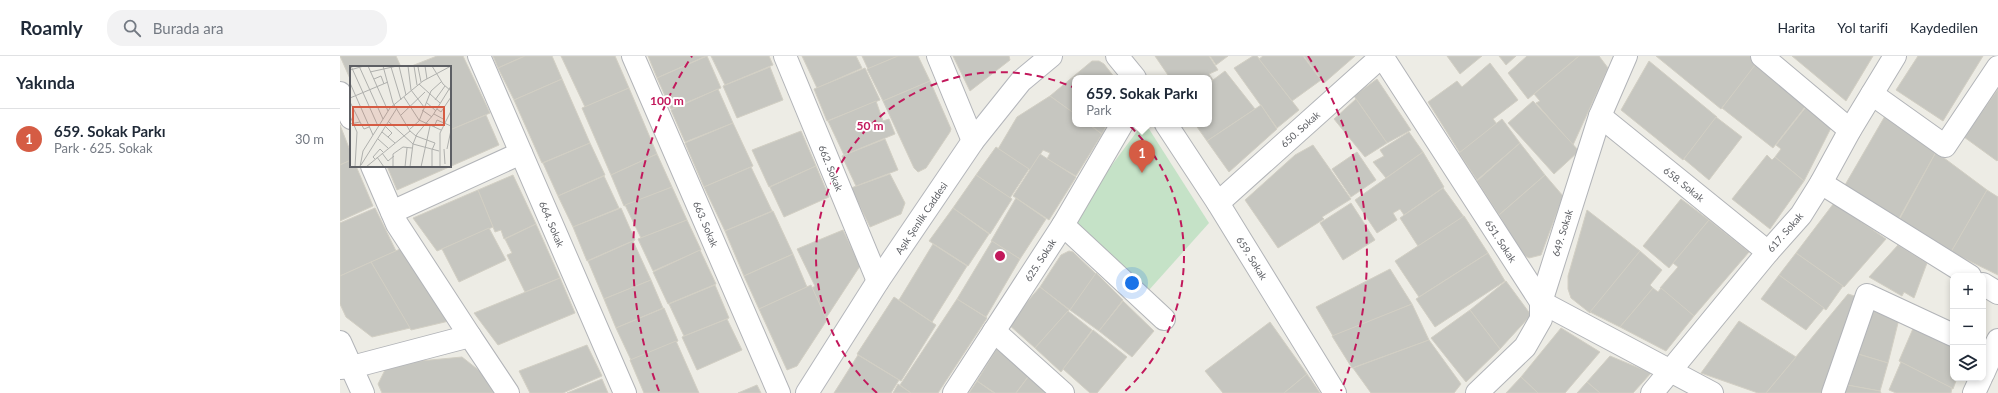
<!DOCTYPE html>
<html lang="tr">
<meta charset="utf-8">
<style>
body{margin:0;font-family:Lato,sans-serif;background:#f2f2f3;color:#1f2937}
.controls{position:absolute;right:12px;bottom:12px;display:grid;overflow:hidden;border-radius:8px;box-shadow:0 2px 6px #0003}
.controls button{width:36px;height:36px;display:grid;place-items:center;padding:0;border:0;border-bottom:1px solid #e0e1e3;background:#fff;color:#1f2937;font:20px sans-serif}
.you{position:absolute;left:792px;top:227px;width:14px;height:14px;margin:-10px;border:3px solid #fff;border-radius:50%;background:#1a73e8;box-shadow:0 0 0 6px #1a73e833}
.badge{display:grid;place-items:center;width:26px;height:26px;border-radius:50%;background:#d55c44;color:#fff;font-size:13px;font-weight:700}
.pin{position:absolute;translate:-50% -33px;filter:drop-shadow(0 1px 2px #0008)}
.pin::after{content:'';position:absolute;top:21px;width:14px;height:12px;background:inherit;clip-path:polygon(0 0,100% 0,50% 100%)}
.popup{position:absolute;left:732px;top:19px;width:140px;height:52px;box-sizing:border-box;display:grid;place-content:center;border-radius:8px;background:#fff;filter:drop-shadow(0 1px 3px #0005);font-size:13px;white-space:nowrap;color:#747a83}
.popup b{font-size:15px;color:#1f2937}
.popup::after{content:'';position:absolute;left:50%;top:100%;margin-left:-8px;border:8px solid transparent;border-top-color:#fff}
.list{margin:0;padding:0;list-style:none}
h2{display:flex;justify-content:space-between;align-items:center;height:52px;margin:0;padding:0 16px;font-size:17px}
h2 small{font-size:13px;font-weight:400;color:#747a83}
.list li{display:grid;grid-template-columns:26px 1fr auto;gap:12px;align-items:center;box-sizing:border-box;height:60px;padding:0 16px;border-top:1px solid #e0e1e3}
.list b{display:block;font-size:15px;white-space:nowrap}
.list p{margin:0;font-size:13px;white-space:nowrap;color:#747a83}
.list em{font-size:13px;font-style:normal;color:#747a83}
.icon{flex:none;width:22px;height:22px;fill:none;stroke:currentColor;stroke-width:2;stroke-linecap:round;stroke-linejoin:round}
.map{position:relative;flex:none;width:1658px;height:337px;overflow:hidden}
header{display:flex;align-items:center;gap:24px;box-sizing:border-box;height:56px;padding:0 20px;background:#fff;border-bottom:1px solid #e0e1e3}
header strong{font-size:19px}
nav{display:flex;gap:22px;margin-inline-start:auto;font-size:14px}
.search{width:280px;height:36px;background:#f2f2f3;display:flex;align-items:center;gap:10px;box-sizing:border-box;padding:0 14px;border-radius:16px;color:#747a83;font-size:15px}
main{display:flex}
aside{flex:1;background:#fff}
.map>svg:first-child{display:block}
.green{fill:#c5e2c7}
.building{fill:#c6c6c0;stroke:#d2cfc4}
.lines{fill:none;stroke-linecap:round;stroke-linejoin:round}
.street-casing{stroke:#b2b4b8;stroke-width:24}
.secondary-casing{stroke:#b4b6bb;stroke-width:24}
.street{stroke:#fff;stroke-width:22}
.secondary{stroke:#fff;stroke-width:22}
.ring{fill:none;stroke:#c2185b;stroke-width:2;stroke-dasharray:7 5}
.labels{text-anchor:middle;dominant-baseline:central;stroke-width:4;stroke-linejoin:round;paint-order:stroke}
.street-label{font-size:10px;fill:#5d5f64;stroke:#fff}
.inset-road{fill:none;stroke:#afb0ad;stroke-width:1}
.view{fill:#d55c44;fill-opacity:0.15;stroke:#d55c44;stroke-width:2}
.inset-edge{fill:none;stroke:#5d5f64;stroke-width:2}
.centre{fill:#c2185b;stroke:#fff;stroke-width:2}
.ring-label{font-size:12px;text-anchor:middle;font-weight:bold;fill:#c2185b;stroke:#fff;stroke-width:4;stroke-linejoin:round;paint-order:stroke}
</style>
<header>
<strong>Roamly</strong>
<div class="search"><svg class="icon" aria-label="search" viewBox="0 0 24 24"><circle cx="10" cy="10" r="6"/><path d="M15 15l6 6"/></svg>Burada ara</div>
<nav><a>Harita</a><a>Yol tarifi</a><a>Kaydedilen</a></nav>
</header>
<main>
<aside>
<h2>Yakında<small></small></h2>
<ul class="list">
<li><span class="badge">1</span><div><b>659. Sokak Parkı</b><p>Park · 625. Sokak</p></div><em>30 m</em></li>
</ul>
</aside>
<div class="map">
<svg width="1658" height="337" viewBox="0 0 1658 337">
<rect width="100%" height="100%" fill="#edece5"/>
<path class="green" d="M809 73 869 167 809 234 733 171 734 160 798 74Z"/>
<g class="building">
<path d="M0 0H56L61 11H11V25Z"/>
<path d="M97 0H123L150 57 110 74V11H69Z"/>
<path d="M153 0H185L158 12Z"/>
<path d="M185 0H212L222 23 174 44 158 12Z"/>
<path d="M221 0H275L289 32 245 51Z"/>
<path d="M308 0H366L317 22Z"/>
<path d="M367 0 381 32 331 53 317 22Z"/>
<path d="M371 0H429L433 9 385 29Z"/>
<path d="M462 0H516L522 12 477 32Z"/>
<path d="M522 0H558L528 13Z"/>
<path d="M558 0H578L590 25 543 45 527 13Z"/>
<path d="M613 0H669L670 4 630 35Z"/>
<path d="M815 0H869L878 14 869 18 873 24 869 27V22H830Z"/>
<path d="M870 0H888L876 9Z"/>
<path d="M913 0H917L959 54 937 72 894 12Z"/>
<path d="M923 0H963L981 24 952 45 919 3Z"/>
<path d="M964 0H1015L984 27Z"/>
<path d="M1107 0H1142L1120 18Z"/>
<path d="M1159 0H1176L1166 9Z"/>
<path d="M1187 0H1239L1188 43 1168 17Z"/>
<path d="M1239 0H1259L1268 12 1233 89 1196 47 1200 45 1194 38Z"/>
<path d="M1316 0H1410L1418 7 1381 53Z"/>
<path d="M1452 0H1533L1506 45Z"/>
<path d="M1578 0H1643L1603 65 1556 34Z"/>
<path d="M752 5H759L764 8 775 22H735V58L710 40Z"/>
<path d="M1309 5 1377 61 1343 104 1281 54Z"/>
<path d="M1150 7 1178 44 1153 63 1157 68 1120 97 1088 46 1117 25 1122 31Z"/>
<path d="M1415 9 1465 51 1433 92 1382 52Z"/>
<path d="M430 11 443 44 397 62 383 30Z"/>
<path d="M525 12 540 44 487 65 474 33Z"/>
<path d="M885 15 915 53 867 85 855 68H869V27Z"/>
<path d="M222 23 250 87 202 107 174 44Z"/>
<path d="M1037 23 1071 74 1047 87 1014 40Z"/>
<path d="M590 25 611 73 610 76 586 112 578 116 574 112 543 45Z"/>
<path d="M289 32 317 98 271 119 242 52Z"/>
<path d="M378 33 393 67 345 86 331 54Z"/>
<path d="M1658 33V104L1657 105 1624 81Z"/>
<path d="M710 40 735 58V68H748L762 78 736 120 707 103 710 97 703 94 690 114 658 93 677 61Z"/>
<path d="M1016 43 1047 87 1025 101 994 63Z"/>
<path d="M536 45 543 65 549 63 555 78 504 99 488 65Z"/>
<path d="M1193 45 1239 95 1214 118 1168 67Z"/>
<path d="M921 49 937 73 889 116 867 85Z"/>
<path d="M1466 51 1492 70 1464 125 1435 101 1441 93 1436 89Z"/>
<path d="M146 59 159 89 57 134 47 110H110V74Z"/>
<path d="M1545 60 1596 96 1557 166 1505 129Z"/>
<path d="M1376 61 1402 81 1369 124 1344 103Z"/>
<path d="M1162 63 1180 87 1137 124 1119 97Z"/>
<path d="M393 67 413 110 364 131 345 87Z"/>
<path d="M749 68H767L762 78Z"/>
<path d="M0 69 11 97V104L0 109Z"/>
<path d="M461 75 476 110 429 131 412 94Z"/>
<path d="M1069 76 1083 96 1046 122 1033 106 1044 100 1040 94Z"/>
<path d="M545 83 558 114 516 130 502 100Z"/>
<path d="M250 87 265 119 218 140 203 107Z"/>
<path d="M1180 87 1205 119 1159 159 1137 125Z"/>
<path d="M973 89 1011 143 982 161 984 163 938 192 905 144 955 99Z"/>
<path d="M656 91 689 113 670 142 636 119Z"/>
<path d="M1017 96 1036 124 1011 141 992 113Z"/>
<path d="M1083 96 1104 131 1064 159 1060 153 1053 157 1057 164 1037 177 1015 144Z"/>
<path d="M1596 96 1647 134 1611 196 1558 166Z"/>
<path d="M317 98 332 131 284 150 271 119Z"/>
<path d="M700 98 736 121 709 164 673 140Z"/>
<path d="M1427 99 1432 104 1435 101 1464 125 1430 173 1392 143Z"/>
<path d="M11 104V110H16L33 150 0 165V109Z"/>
<path d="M476 110 489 141 444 161 430 131Z"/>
<path d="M411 111 432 155 385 175 364 131Z"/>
<path d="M550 118 565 147 561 158 530 171 511 132Z"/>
<path d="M173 119 196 168 164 183 161 174 155 176 138 134Z"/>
<path d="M636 119 672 143 650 178 613 152Z"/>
<path d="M1205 119 1223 140 1201 199 1189 202 1182 198 1159 159Z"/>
<path d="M264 120 279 152 233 171 218 140Z"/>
<path d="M332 131 347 164 301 182 285 149Z"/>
<path d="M1103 132 1124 161 1078 190 1060 162Z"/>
<path d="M138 134 153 171 97 195 73 162Z"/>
<path d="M1647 134 1658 141V219L1611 196Z"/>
<path d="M676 142 706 163 680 203 651 185Z"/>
<path d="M1341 143 1369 164 1329 212 1303 190Z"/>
<path d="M1011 147 1035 184 1003 204 980 167Z"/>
<path d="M1494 147 1546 183 1504 231 1456 197Z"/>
<path d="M35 152 56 195 0 220V167Z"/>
<path d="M281 152 295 184 247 205 233 171Z"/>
<path d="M613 152 649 178 628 210 589 185Z"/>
<path d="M1247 154 1300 195 1250 257 1231 242 1228 233V220Z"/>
<path d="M433 155 453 198 404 220 385 175Z"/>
<path d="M1124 160 1148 197 1079 241 1055 205Z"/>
<path d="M347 164 361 194 313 215 298 183Z"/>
<path d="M1369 164 1409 196 1354 260 1320 232 1338 211 1333 207Z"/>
<path d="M196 168 220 222 185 236 167 199 172 197 165 183Z"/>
<path d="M149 172 166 204 119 226 102 193Z"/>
<path d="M503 174 520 210 486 262 472 232 475 230 457 193Z"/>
<path d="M293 185 311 224 264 243 248 205Z"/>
<path d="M652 185 680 203 646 261 617 243Z"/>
<path d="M593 188 627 210 592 266 559 244Z"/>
<path d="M1558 189 1587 207 1574 242 1564 236 1562 240 1529 221Z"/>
<path d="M60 193 109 265 71 274 31 206Z"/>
<path d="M360 194 376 228 328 248 313 216Z"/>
<path d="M729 195 733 196 756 218 730 254 700 231 721 199Z"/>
<path d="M1300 195 1322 214 1310 229 1313 232 1280 271 1250 256Z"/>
<path d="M1148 197 1165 225 1095 271 1076 243Z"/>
<path d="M1456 197 1503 230 1486 254 1439 219Z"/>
<path d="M453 198 467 231 419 253 404 220Z"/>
<path d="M31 206 70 272 32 281 6 261 0 248V220Z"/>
<path d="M1050 213 1072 248 993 280 976 251Z"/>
<path d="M756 217 783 244 759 275 730 254Z"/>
<path d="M1439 219 1484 252 1466 274 1421 243Z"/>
<path d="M220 222 235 257 158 289 134 257Z"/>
<path d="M311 224 323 252 276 272 264 243Z"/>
<path d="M1166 225 1191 259 1160 293 1130 254Z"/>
<path d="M375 229 389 262 344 280 329 248Z"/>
<path d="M471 229 487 264 457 310 447 314 419 253Z"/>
<path d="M700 231 729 254 695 292 668 268Z"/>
<path d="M1313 232 1318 236 1321 232 1354 260 1326 295 1280 271Z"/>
<path d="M1508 238 1521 242 1485 337H1426Z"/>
<path d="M554 241 596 269 561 325 517 298Z"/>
<path d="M617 243 647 262 598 337H571L560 329Z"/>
<path d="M783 245 814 275 792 301 759 275Z"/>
<path d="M1072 248 1089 284 1012 312 992 280Z"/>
<path d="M1534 249 1560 259 1548 307 1518 298Z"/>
<path d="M324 252 338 285 291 304 276 272Z"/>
<path d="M1130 254 1160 293 1126 326 1091 282Z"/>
<path d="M728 255 752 274 721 316 695 292Z"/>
<path d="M387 263 402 294 357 314 342 281Z"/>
<path d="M1399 265 1456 301 1426 337H1418L1361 317Z"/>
<path d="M930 266 967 318 944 337H883L865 315Z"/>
<path d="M1575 268 1613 286V322H1617L1613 333 1559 305Z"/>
<path d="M1221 272 1260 296 1225 337H1198L1181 321Z"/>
<path d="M753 274 787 301 757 337H750L723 313Z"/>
<path d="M1089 284 1121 328 1114 337H1031L1013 312Z"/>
<path d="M336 285 359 337H304L290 304Z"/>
<path d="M247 289 262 320 223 337H190L179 315Z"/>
<path d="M657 292 691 317 676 337H655L637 325Z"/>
<path d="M1518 298 1548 307 1540 335 1507 329Z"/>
<path d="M518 299 559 324 551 337H494Z"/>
<path d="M1270 300 1311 317 1293 337H1260L1247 326Z"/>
<path d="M122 301 146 320 155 337H42L38 328 48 308Z"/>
<path d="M1561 306 1612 332 1611 337H1556L1549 334Z"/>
<path d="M967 318 980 337H944Z"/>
<path d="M688 321 707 337H676Z"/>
<path d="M1181 321 1198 337H1166Z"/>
<path d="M262 323 268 337H227Z"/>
<path d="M637 325 654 337H629Z"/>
<path d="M1247 326 1260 337H1237Z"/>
<path d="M558 328 571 337H553Z"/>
<path d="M417 329 421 337H398Z"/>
<path d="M1507 329 1540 335 1541 337H1504Z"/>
</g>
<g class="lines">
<g class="street-casing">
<g id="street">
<path d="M139 0 285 337"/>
<path d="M293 0 439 337"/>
<path d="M445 0 538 225"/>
<path d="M598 0 633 85"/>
<path d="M777 0 795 22"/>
<path d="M1042 0 1201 246 1372 337"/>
<path d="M1422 0 1510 74"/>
<path d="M0 37 11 62"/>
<path d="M1532 38 1605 90 1658 11"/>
<path d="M1260 60 1428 196"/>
<path d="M826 68 878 147 995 337"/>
<path d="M32 110 57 168 130 280"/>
<path d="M1481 127 1630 220"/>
<path d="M878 147 1042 0"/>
<path d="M52 156 181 97"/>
<path d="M723 169 824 263"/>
<path d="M1643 228 1658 237"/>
<path d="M654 275 723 337"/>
<path d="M0 286 23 337"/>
<path d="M0 312 12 311 130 280 168 337"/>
<path d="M1643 318 1658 284"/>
<path d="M614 337 723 169 782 68"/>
<path d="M1137 337 1185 291 1201 263V246L1260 60 1286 0"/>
<path d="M1312 337 1428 196 1461 159 1481 127 1510 74 1555 0"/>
<path d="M1493 337 1527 239 1613 279"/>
<path d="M1634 337 1641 322"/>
</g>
</g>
<g class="secondary-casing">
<path id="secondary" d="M467 337 538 225 633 85 681 25 711 0"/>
</g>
<use href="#street" class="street"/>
<use href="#secondary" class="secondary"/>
</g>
<g class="ring">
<path d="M537 337A184 184 0 1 1 783 337"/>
<path d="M319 335A367 367 0 0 1 352 0M968 0A367 367 0 0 1 1001 335"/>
</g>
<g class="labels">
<g class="street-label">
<text transform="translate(960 73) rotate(-42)">650. Sokak</text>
<text transform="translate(491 112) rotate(68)">662. Sokak</text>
<text transform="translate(1344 128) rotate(39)">658. Sokak</text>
<text transform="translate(581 162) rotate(-56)">Aşık Şenlik Caddesi</text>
<text transform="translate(212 168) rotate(67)">664. Sokak</text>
<text transform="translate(366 168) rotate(67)">663. Sokak</text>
<text transform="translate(1445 176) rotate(-49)">617. Sokak</text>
<text transform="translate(1222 177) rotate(-73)">649. Sokak</text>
<text transform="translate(1161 185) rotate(57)">651. Sokak</text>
<text transform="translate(912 202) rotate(58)">659. Sokak</text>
<text transform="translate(700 204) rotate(-57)">625. Sokak</text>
</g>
</g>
<g transform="translate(10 10)">
<rect width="101" height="101" fill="#edece5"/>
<path class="inset-road" d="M1 0 28 60M9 0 33 53M18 0 38 45M33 0 43 37 60 65 66 70 85 77 82 84V101M49 0 56 29M58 0 61 24 74 41M64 0 67 19M70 0 68 1 71 16M75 0 77 13M82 0 93 18 101 25M41 1 51 34M0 4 14 0M20 6 47 0M24 13 31 10 34 18M0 17 23 69M69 18 90 37M54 31 69 54 91 64M0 32 38 16M85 34 95 20M0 36 10 56M76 36 86 45M87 43 91 46 101 31M72 44 82 51M84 48 95 54M51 49 75 26M0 50 7 66 5 101M39 56 63 78 89 85M0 58 10 56 14 63 19 61M36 61 42 67 38 71M84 61 87 54 101 60M60 63 69 55 81 25 91 16M32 66 45 77M28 73 38 82M94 83 95 98M97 83 101 64M32 87 38 95 44 90M27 91 34 101M25 93 23 91 30 83 33 86M11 99 47 42M10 101 13 85 40 42 73 15 101 0M16 101 60 65M43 101V88L53 81 62 82M55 101 57 82M60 101 63 78 67 68 83 49 101 20M71 101 80 60M90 101V67L101 45"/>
<path class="view" d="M3 41H94V59H3Z"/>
<rect width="101" height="101" class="inset-edge"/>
</g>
<circle cx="660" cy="200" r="6" class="centre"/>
<g class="ring-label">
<text x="327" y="49">100 m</text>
<text x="530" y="74">50 m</text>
</g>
</svg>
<div class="controls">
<button>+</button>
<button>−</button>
<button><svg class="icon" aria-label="layers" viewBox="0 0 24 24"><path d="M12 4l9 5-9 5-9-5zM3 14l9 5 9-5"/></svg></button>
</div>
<div class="you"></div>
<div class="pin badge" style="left:802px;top:117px">1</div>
<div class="popup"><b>659. Sokak Parkı</b>Park</div>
</div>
</main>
